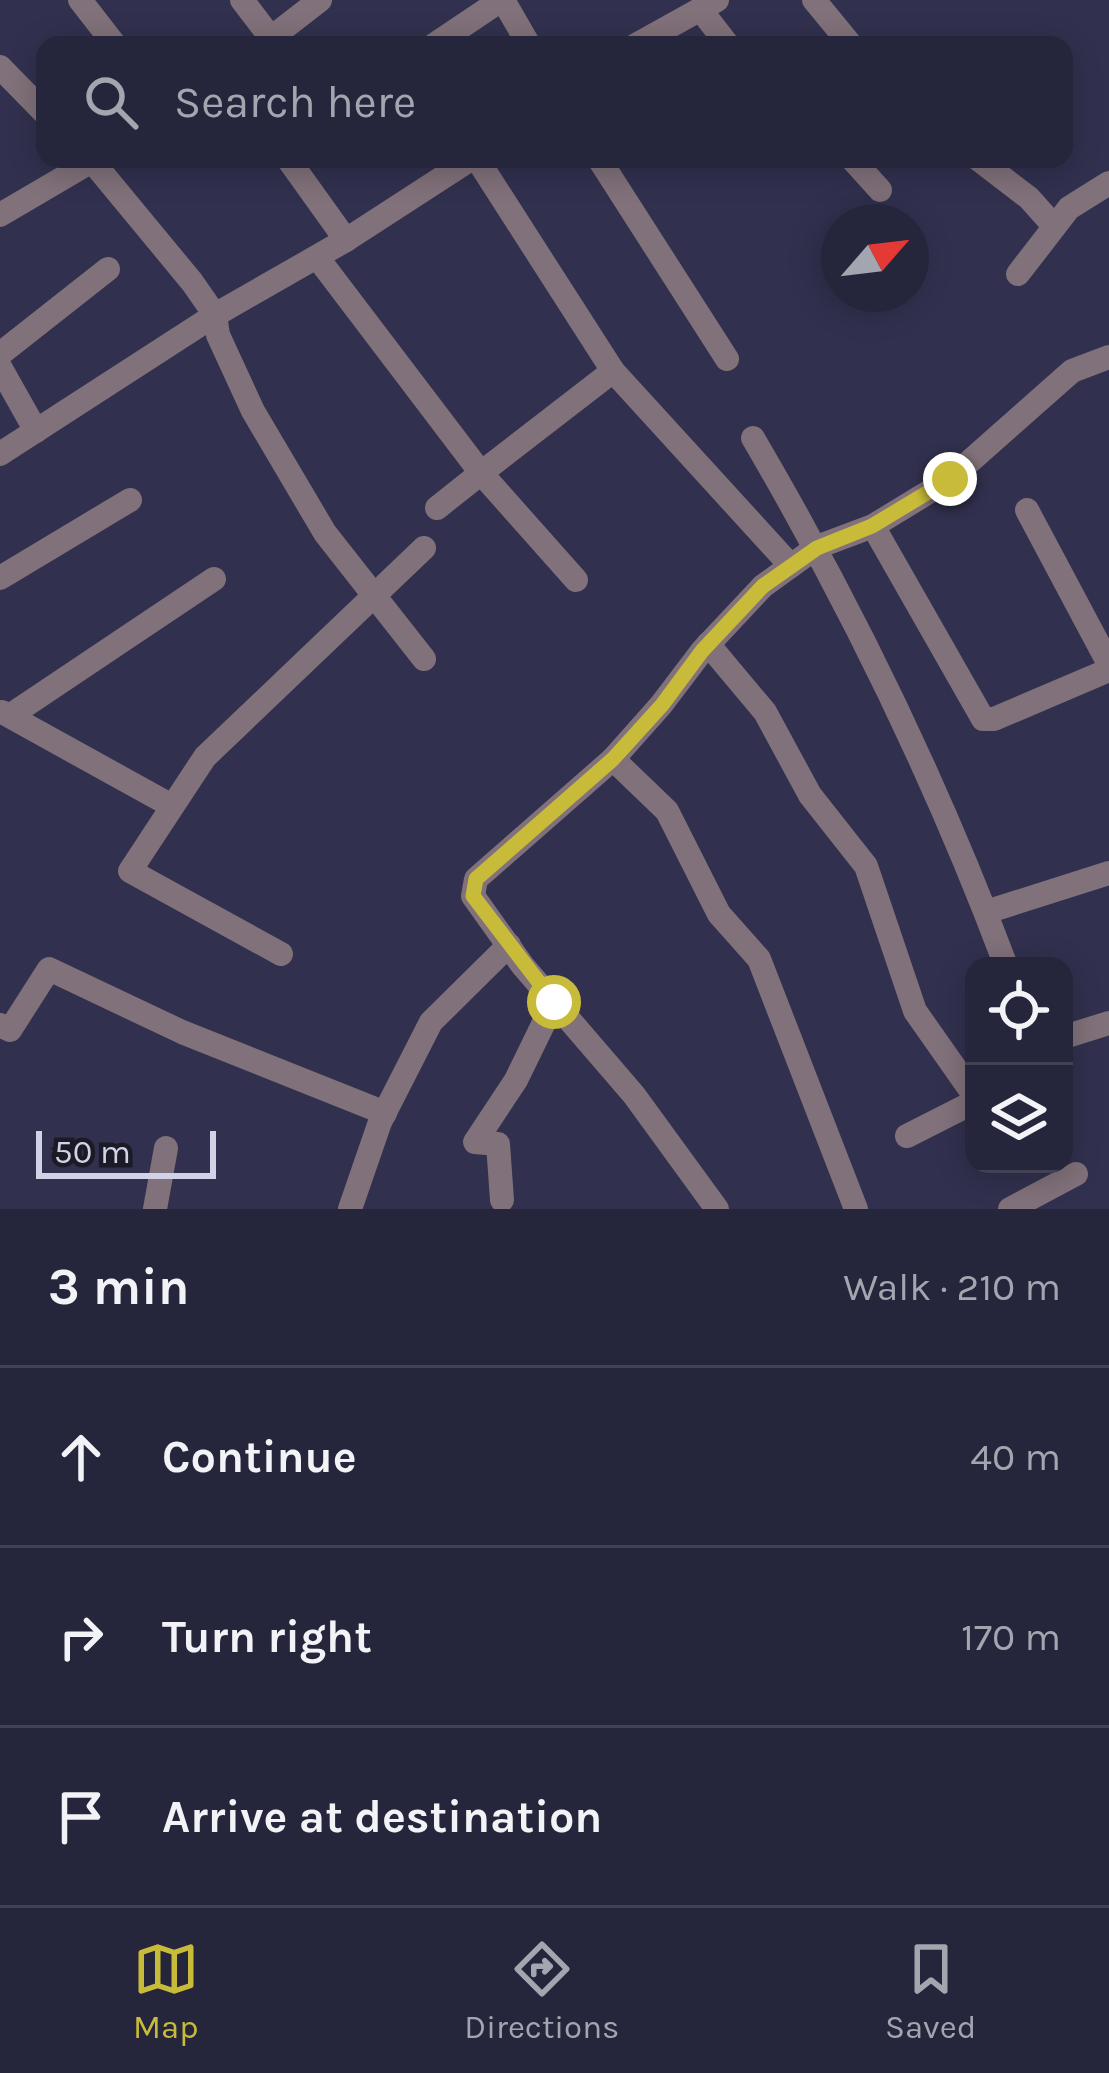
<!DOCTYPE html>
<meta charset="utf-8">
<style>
body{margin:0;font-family:Karla,sans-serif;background:#313146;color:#f1f3f6}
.controls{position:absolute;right:36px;bottom:36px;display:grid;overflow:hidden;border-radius:24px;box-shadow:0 6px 30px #0003}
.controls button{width:108px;height:108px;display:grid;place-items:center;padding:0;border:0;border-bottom:3px solid #424255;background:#25253b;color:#f1f3f6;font:60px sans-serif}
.compass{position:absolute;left:821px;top:204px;width:108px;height:108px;border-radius:50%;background:#25253b;box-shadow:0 6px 30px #0003;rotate:62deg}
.scale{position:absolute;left:36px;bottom:30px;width:180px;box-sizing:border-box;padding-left:12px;border:6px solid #d1d2e5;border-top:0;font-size:33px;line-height:42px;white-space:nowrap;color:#d1d2e5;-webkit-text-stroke:9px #1b1b28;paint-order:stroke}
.stop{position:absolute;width:36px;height:36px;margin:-27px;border:9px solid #c9bb3a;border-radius:50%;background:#fff}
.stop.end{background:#c9bb3a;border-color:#fff;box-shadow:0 3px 12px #0008}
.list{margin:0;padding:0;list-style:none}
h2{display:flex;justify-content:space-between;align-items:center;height:156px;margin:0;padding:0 48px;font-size:51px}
h2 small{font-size:39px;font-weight:400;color:#a3a5af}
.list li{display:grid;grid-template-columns:78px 1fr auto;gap:36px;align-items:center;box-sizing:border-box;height:180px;padding:0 48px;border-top:3px solid #424255}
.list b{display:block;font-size:45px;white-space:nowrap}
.list em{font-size:39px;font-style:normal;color:#a3a5af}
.icon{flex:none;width:66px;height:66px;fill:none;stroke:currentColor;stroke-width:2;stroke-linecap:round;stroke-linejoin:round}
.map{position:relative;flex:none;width:1109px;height:1209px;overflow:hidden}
.search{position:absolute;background:#25253b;box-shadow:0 6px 30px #0003;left:36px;right:36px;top:36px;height:132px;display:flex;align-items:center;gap:30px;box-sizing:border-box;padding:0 42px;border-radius:24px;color:#a3a5af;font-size:45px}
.sheet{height:696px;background:#25253b}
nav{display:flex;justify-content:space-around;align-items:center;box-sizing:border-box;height:168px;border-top:3px solid #424255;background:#25253b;font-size:33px;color:#a3a5af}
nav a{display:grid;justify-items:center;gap:6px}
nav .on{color:#c9bb3a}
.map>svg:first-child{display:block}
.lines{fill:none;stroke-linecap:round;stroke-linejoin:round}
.street{stroke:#81717a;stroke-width:24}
.route{stroke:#c9bb3a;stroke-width:15}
</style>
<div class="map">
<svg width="1109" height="1209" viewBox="0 0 1109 1209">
<rect width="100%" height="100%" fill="#31314f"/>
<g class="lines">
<g class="street">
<path d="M80 0 115 45"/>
<path d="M242 0 271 38"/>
<path d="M503 0 529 45"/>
<path d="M814 0 851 45"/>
<path d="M700 9 728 45"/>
<path d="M262 45 320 0"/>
<path d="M434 45 501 0"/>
<path d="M636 45 717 0"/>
<path d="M0 67 45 113"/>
<path d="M96 159 92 161 192 282 215 315 346 240"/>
<path d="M288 159 346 240 471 159"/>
<path d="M477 159 613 371 481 473 576 580"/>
<path d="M599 159 727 359"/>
<path d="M852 159 880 190"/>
<path d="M978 159 1029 198 1054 226"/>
<path d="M0 215 92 161 90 159"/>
<path d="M317 257 481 473 437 508"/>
<path d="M1018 274 1069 208 1109 183"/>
<path d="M0 354 108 269"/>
<path d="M0 367 36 431"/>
<path d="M613 371 791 566"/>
<path d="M753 438C852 607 937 782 1006 966"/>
<path d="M0 454 215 315 218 335 253 411 325 533 424 659"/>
<path d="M1027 510 1109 664"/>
<path d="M873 526 983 719H994L1109 670"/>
<path d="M0 578 130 500"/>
<path d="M708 644 765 712 810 795 866 866 915 1011 974 1095"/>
<path d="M2 712 172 806"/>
<path d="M11 715 214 579"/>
<path d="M613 759 667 811 719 914 759 959 856 1209"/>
<path d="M986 912 1109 873"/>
<path d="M281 954 130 871 205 757 424 548"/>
<path d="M0 1025 10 1030 49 969 182 1032 385 1113"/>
<path d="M1064 1037 1109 1023"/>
<path d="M907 1136 974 1102"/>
<path d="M502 1200 498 1144 475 1142 516 1080 554 1002"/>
<path d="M155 1209 166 1148"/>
<path d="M350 1209 380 1122 431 1022 509 945"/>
<path d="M717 1209 634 1095 523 966 473 896 476 879 613 759 661 705 702 651 763 586 817 547 873 526 950 479 1072 371 1109 357"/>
<path d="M1010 1209 1076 1174"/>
</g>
</g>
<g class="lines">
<path class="route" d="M554 1002 473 896 476 879 613 759 662 705 702 651 763 586 817 548 872 526 950 479"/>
</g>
</svg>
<div class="controls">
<button><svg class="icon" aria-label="locate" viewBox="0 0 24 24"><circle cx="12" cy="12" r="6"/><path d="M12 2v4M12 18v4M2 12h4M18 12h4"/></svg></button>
<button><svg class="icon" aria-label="layers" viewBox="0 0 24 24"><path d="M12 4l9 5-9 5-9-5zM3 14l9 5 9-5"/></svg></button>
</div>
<svg class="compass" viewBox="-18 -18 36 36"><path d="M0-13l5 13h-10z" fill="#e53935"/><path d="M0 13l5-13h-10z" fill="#a3a5af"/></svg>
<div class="scale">50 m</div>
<div class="stop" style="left:554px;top:1002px"></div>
<div class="stop end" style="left:950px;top:479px"></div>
<div class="search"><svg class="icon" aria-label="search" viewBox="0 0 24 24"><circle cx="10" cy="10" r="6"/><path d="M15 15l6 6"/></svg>Search here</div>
</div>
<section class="sheet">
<h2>3 min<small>Walk · 210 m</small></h2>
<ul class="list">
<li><svg class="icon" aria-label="ahead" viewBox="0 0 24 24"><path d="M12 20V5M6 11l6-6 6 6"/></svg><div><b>Continue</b></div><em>40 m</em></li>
<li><svg class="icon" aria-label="right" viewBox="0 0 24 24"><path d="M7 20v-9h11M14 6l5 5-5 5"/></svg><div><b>Turn right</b></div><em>170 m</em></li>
<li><svg class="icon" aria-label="arrive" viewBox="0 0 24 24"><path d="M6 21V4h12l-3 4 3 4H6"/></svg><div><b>Arrive at destination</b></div></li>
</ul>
</section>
<nav>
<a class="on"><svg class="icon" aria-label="map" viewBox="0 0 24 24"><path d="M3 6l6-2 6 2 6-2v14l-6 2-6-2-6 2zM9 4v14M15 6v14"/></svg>Map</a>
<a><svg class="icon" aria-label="directions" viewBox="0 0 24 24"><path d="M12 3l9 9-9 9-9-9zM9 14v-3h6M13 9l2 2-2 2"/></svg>Directions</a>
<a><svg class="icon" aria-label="saved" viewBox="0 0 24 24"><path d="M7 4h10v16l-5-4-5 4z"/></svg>Saved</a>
</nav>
